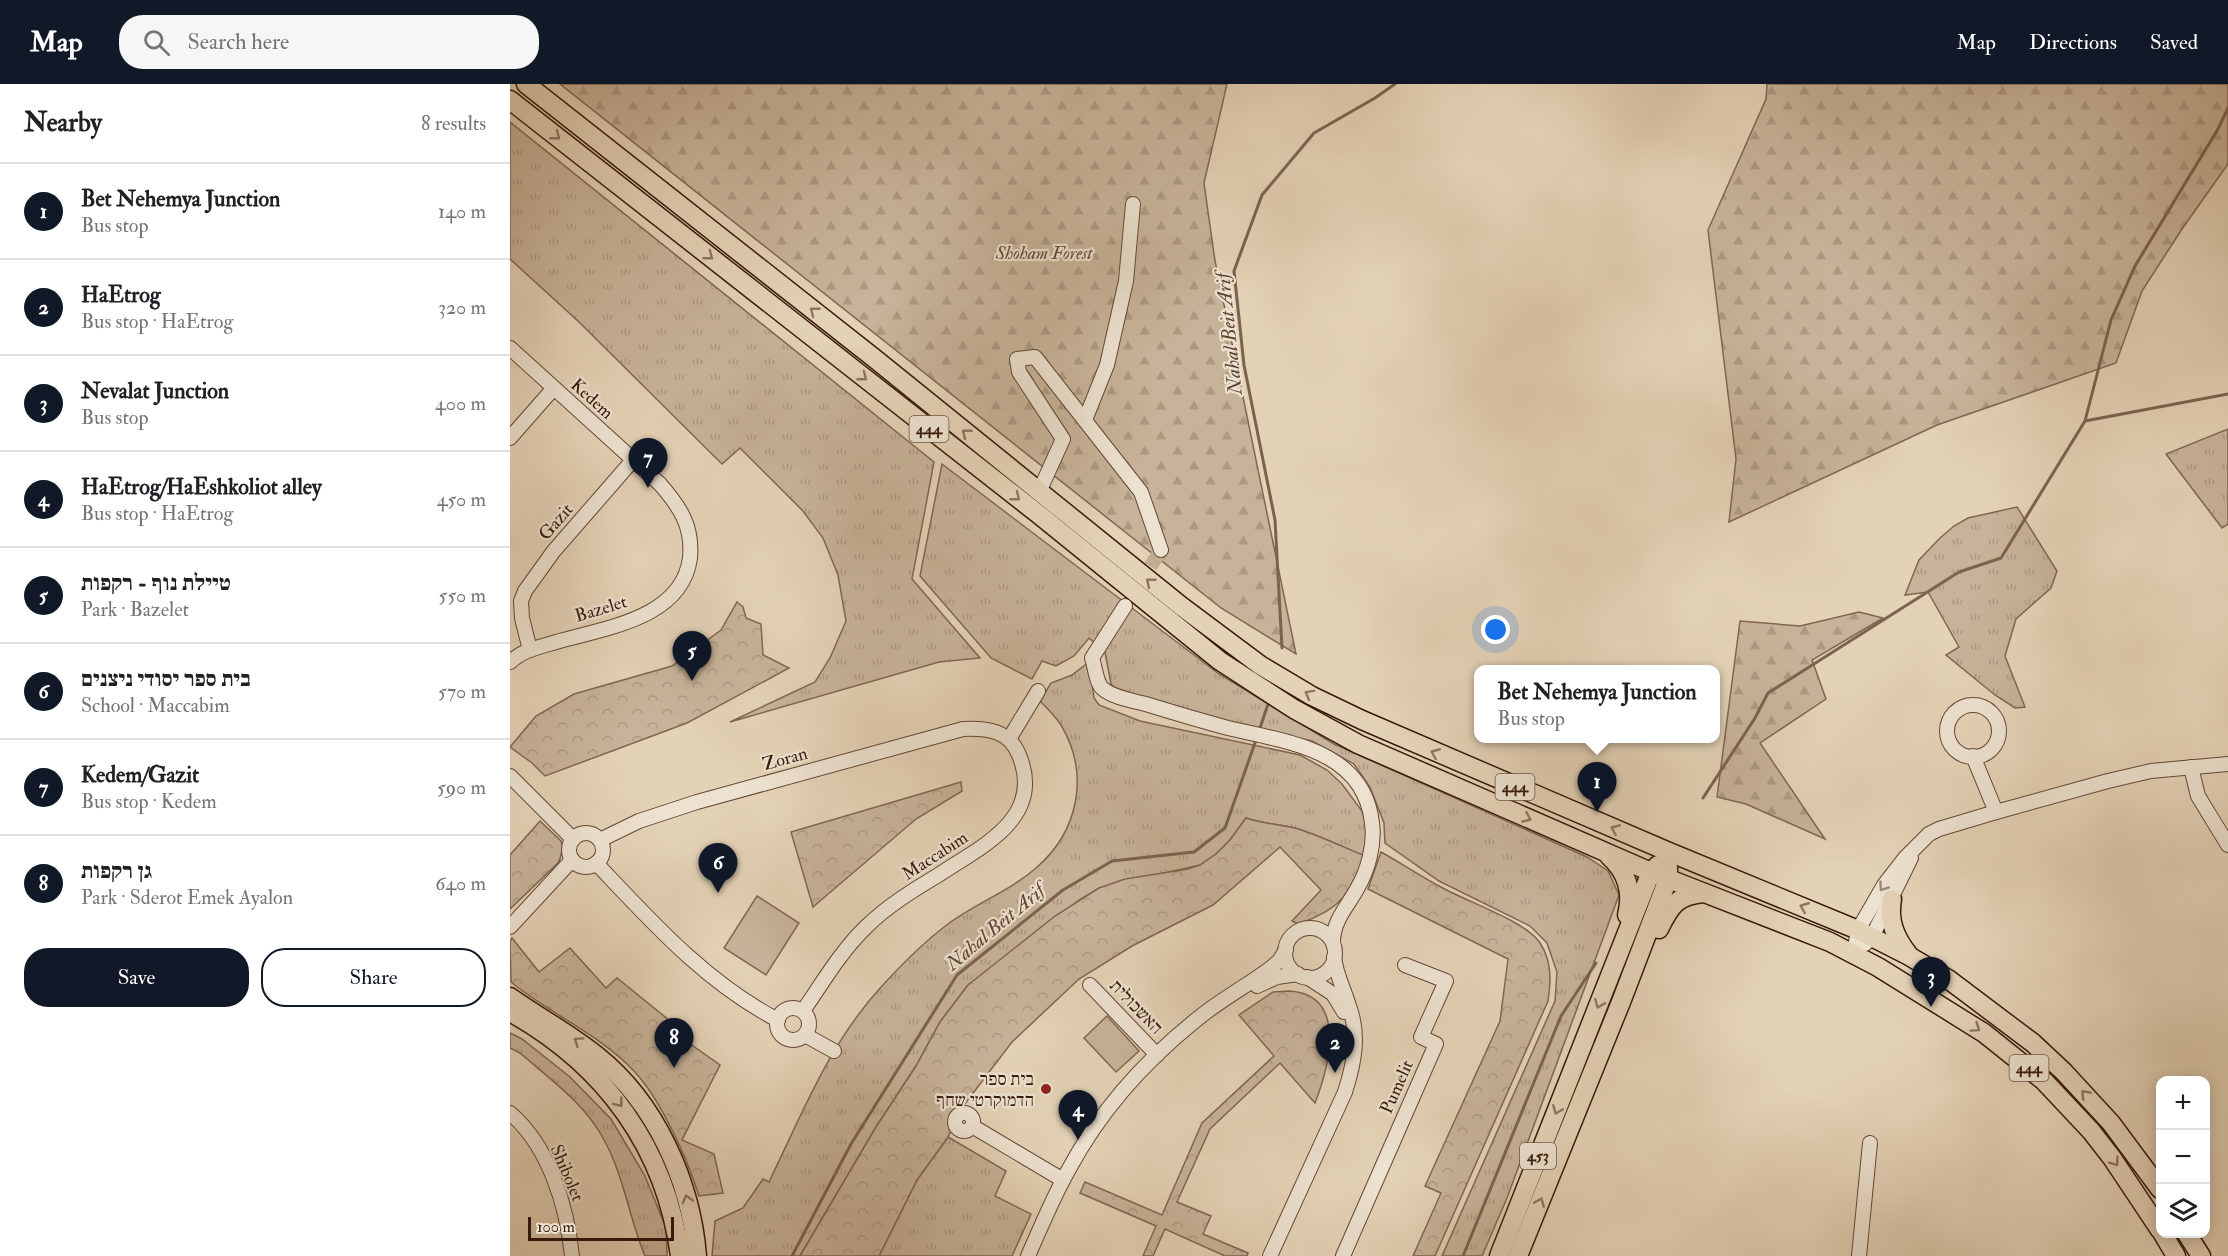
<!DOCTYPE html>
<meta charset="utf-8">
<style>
body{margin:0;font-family:"IM FELL Double Pica","Frank Ruhl Libre",serif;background:#f6f6f6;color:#202124}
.controls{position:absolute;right:18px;bottom:18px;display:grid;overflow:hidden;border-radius:12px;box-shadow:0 3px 15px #0003}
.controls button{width:54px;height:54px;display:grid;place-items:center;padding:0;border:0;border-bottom:2px solid #e0e0e0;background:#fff;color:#202124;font:30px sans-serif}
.scale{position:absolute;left:18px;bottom:15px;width:146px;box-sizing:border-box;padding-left:6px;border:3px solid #38190a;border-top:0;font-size:16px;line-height:21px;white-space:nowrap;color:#38190a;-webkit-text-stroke:4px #ede2d0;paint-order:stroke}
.you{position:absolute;left:986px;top:546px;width:21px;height:21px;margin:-15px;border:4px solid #fff;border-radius:50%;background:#1a73e8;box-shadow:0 0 0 9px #1a73e833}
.badge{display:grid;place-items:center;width:39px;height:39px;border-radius:50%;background:#111827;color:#fff;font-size:20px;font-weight:700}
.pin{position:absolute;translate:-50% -50px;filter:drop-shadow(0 2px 3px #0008)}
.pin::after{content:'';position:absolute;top:32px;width:21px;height:18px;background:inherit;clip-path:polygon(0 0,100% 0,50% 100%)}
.popup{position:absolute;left:964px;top:581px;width:246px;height:78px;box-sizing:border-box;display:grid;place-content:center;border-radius:12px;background:#fff;filter:drop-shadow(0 2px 4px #0005);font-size:20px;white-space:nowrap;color:#757577}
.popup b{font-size:22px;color:#202124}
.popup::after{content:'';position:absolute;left:50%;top:100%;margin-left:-12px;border:12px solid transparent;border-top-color:#fff}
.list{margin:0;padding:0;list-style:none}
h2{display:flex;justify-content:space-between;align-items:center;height:78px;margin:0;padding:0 24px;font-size:26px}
h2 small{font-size:20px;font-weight:400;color:#757577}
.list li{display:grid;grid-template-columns:39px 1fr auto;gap:18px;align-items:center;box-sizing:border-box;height:96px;padding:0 24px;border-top:2px solid #e0e0e0}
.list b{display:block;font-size:22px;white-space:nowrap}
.list p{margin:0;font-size:20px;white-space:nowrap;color:#757577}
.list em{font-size:20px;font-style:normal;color:#757577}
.actions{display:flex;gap:12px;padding:18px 24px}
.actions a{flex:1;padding:14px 0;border:2px solid #111827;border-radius:24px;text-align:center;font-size:21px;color:#111827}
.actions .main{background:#111827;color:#fff}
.icon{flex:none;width:33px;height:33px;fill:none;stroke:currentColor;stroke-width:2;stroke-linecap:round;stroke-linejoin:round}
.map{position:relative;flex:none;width:1718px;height:1172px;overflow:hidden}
header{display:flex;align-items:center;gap:36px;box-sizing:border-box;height:84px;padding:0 30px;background:#111827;color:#fff}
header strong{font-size:28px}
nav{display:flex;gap:33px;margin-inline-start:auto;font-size:21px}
.search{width:420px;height:54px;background:#f6f6f6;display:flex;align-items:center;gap:15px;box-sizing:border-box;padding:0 21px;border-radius:24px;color:#757577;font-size:22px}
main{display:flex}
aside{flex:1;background:#fff}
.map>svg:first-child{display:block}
.grass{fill:url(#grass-tufts);stroke:#806652;stroke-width:1.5}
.forest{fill:url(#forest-firs);stroke:#806652;stroke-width:1.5}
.park{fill:url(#park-crowns);stroke:#806652;stroke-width:1.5}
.pitch{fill:#c7b399;stroke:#806652;stroke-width:1.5}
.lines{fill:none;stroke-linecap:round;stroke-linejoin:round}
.stream{stroke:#7c624e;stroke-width:3}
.minor-tunnel{stroke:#c2ad94;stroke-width:14;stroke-dasharray:14 7;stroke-linecap:butt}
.minor-casing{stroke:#634735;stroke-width:16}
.major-casing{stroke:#38190a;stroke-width:21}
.minor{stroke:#ede2d0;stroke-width:14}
.major{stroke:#e4d2b6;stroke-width:18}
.oneway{stroke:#8e7660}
.oneway2{stroke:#9c8877}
.poi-dot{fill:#8f2418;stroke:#ede2d0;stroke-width:2}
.labels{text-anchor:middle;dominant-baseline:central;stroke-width:4.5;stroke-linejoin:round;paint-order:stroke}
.shield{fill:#ede2d0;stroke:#6e5545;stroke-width:1.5}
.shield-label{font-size:16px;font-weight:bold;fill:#38190a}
.park-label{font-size:18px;font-style:italic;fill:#634735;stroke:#ede2d0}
.street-label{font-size:18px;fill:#38190a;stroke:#ede2d0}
.poi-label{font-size:18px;fill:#38190a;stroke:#ede2d0;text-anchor:end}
.water-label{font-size:20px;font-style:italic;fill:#604432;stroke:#ede2d0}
</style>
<header>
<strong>Map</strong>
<div class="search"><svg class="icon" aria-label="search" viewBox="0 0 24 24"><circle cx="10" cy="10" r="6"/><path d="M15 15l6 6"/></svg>Search here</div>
<nav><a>Map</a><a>Directions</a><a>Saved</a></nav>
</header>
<main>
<aside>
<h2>Nearby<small>8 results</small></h2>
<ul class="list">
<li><span class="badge">1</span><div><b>Bet Nehemya Junction</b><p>Bus stop</p></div><em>140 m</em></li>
<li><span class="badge">2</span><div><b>HaEtrog</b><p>Bus stop · HaEtrog</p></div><em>320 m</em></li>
<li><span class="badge">3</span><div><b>Nevalat Junction</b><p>Bus stop</p></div><em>400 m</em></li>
<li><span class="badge">4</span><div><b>HaEtrog/HaEshkoliot alley</b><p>Bus stop · HaEtrog</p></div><em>450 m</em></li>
<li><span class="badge">5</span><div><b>טיילת נוף - רקפות</b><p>Park · Bazelet</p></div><em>550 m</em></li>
<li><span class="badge">6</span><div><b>בית ספר יסודי ניצנים</b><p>School · Maccabim</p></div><em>570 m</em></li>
<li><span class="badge">7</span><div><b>Kedem/Gazit</b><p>Bus stop · Kedem</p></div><em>590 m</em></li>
<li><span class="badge">8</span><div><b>גן רקפות</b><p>Park · Sderot Emek Ayalon</p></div><em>640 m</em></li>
</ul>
<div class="actions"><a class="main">Save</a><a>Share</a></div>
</aside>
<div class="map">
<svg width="1718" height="1172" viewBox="0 0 1718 1172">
<defs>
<pattern id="grass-tufts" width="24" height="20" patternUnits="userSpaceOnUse" patternTransform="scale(1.5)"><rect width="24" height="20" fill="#c7b399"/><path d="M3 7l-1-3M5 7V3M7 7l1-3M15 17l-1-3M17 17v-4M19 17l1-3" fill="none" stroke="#ac9982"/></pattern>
<pattern id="forest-firs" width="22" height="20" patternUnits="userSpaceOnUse" patternTransform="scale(1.5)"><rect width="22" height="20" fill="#c7b399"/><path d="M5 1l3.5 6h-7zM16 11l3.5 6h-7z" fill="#ac9982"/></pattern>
<pattern id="park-crowns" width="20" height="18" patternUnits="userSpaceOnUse" patternTransform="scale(1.5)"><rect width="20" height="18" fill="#c7b399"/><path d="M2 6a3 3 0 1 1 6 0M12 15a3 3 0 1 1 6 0" fill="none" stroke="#ac9982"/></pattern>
</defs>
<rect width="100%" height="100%" fill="#e4d2b6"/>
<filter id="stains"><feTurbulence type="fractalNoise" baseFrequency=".00333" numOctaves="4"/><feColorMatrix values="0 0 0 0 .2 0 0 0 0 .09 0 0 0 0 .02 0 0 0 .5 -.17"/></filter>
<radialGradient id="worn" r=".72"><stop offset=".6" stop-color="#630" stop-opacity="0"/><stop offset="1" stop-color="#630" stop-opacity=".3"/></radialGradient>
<g class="grass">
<path d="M0 38 424 378 402 495 470 574 429 578 220 638 305 598 320 574 336 537 328 491 313 454 293 427 230 364 212 380 69 238 0 175Z"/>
<path d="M1718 345V440L1712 444 1656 370Z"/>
<path d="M432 380 709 590 824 660 1077 773 1098 787 1109 811 997 1114 972 1172H932L1045 917 1047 888 1037 859 1020 842 929 797 875 759 874 739 860 703 844 680 802 657 615 614 601 600 595 568 579 554 564 572 546 582 532 577 522 595 481 574 410 492Z"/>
<path d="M1507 423 1547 487 1541 504 1506 535 1495 572 1515 623 1505 624 1485 611 1436 571 1449 563 1418 508 1395 511 1409 476 1430 454 1444 442 1458 434Z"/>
<path d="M579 578 584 614 589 621 630 637 790 671 817 686 832 700 852 727 857 743 855 772C833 763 810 752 788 745 770 740 753 740 736 734L720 756 706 770 690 781 589 804 569 816 458 901 430 938 406 982 366 1043 290 1172H202L205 1137 233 1124 253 1095 259 1098C292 1030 320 958 372 902 392 880 414 858 438 840 466 819 500 807 526 784 569 747 580 690 551 641 545 632 537 624 530 617L541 599 562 591Z"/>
<path d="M0 949 12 955 60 993 101 1035 135 1092 156 1144 157 1172H135C119 1134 114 1091 93 1054 74 1019 40 995 10 969L0 964Z"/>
<path d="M438 1053 496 1087 485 1112 521 1130 502 1172H369L407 1096Z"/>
</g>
<g class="forest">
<path d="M50 0H717L694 99 705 177 786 570 711 524Z"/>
<path d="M1257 0H1718V80L1672 145 1632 207 1606 279 1427 341 1219 438 1226 375 1198 146 1256 15Z"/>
<path d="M1349 528 1373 534 1302 576 1316 615 1250 659 1315 755 1236 720 1207 713 1230 537 1290 542Z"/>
</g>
<g class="park">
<path d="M227 518 233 523 236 534 251 540 253 571 279 584 177 639 35 692 22 679 0 663 26 632 64 610 162 582 211 546Z"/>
<path d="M451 698 452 707 406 735 303 823 281 748Z"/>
<path d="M736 734C753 740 770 740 788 745 810 752 833 763 855 772 837 813 831 825 788 840L782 837 811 806 770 763 703 821 622 862 569 895 502 958 454 1021 438 1053 407 1096 369 1172H290L366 1043 406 982 430 938 458 901 545 832 589 804 615 795 678 785 690 781 706 770 720 756Z"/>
<path d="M30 737 51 757 53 764 49 778 0 825V771Z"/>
<path d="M871 768C891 779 910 792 931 803 955 817 1016 837 1030 859 1042 877 1041 897 1038 917L925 1172H903L931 1109 915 1102 990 937 998 875 858 805Z"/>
<path d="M2 854 29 888 60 864 96 904 107 894 170 945 169 952 210 981 172 1056 204 1070 213 1109 189 1112C177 1074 151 1016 124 987 89 950 40 930 1 898L0 857Z"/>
<path d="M780 907C838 911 819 983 805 1019L770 979 700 1045 667 1118 701 1132 693 1150 738 1169 737 1172H715L655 1145 643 1172H633L646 1142 570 1109 575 1098 652 1131 692 1039 764 972 729 931 763 908Z"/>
</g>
<g class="pitch">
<path d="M247 812 289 839 256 891 214 864Z"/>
<path d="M597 932 629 967 606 988 574 954Z"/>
</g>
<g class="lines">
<g class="stream">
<path d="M1575 337 1718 310"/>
<path d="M772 564 765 436 734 281 724 187 752 111 804 49 865 14 885 0"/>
<path d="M749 647 758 620"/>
<path d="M1193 714 1245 634 1258 609 1449 488 1491 474 1575 337 1601 236 1625 182 1708 45 1718 24"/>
<path d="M282 1172 341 1060 447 891 553 806 602 777 684 768 715 744 746 656"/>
<path d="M953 1172 1051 932 1086 879"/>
</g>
<path class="minor-tunnel" d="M629 500 651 466"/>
<g class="minor-casing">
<g id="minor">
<path d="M0 264 150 400C170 423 183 442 180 474 172 535 94 544 46 558 29 563 13 566 0 578"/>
<path d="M575 336 597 281 616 197 623 120"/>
<path d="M0 354 43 305"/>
<path d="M529 408 553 355 509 288 507 275 525 273 631 408 651 466"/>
<path d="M615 522 582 574C585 582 586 598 592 604 603 614 625 617 639 621 665 629 692 637 718 644 776 658 854 665 862 739 865 761 858 786 847 805 837 823 823 837 823 858"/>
<path d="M20 566 12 534 11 517 15 507 43 468 123 376"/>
<circle cx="1463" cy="647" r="26"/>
<path d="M499 655 528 607"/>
<path d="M1463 672 1486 728"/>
<path d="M1681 683 1688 712 1718 761"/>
<path d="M0 692 63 755"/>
<circle cx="76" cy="766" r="17"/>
<path d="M90 756 129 737 187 718 453 645C477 644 499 646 509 671 535 734 472 762 430 790 405 805 377 822 356 843 331 867 313 898 293 927"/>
<path d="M86 779C141 837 196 899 268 936"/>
<path d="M0 843 62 776"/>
<circle cx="800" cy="869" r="25"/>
<path d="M1355 860 1362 853 1401 774"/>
<path d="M1344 870 1348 846 1374 801 1395 774 1419 750 1429 745 1486 728 1598 697 1641 687 1718 680"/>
<path d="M797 893 823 910 834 928"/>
<path d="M580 901 647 971"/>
<path d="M747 902 767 893 788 890"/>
<circle cx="283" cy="940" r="16"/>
<path d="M295 951 324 967"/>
<path d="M0 1029C39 1062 57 1122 62 1172"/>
<circle cx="454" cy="1038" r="9"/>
<path d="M462 1042 553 1096"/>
<path d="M518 1172C531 1143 543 1113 559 1085 590 1027 635 977 686 936 710 916 737 902 762 883L769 877 776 866"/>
<path d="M760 1172 835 1008C844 980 850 951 839 922 834 905 826 891 824 873"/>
<path d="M833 1172 926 960 911 953 936 897 895 881"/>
<path d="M1349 1172 1360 1059"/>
</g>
</g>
<g class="major-casing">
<g id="major">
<path d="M16 0 364 274 671 522 750 581 802 612 852 636 1159 768 1348 846 1399 872 1438 895 1523 959 1554 988 1601 1039 1650 1105"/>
<path d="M0 16 527 429 710 577 784 625 848 660 1141 788 1320 858 1368 883 1474 949 1534 997 1581 1047 1602 1074 1650 1146"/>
<path d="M1099 772C1117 788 1123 808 1117 831"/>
<path d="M1382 815C1378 837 1385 853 1398 870"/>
<path d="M1149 845C1160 822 1167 811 1194 809"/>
<path d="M0 913C28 933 60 950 87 972 146 1019 181 1098 187 1172"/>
<path d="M0 928C95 981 156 1064 170 1172"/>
<path d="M1653 1150 1666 1172"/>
<path d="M1677 1150 1691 1172"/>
<path d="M989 1172 1141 788 1148 781"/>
<path d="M1008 1172 1111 918 1158 795V783"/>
</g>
</g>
<use href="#minor" class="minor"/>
<use href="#major" class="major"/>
</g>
<defs><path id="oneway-chevron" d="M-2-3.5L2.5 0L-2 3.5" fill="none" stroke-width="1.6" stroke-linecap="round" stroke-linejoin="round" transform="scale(1.5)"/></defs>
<g class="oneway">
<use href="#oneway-chevron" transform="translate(46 52) rotate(38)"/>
<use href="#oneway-chevron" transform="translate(199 172) rotate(38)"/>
<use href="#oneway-chevron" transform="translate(304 227) rotate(-142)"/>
<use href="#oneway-chevron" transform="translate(353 293) rotate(38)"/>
<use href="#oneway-chevron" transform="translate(456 349) rotate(-141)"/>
<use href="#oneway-chevron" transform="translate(506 413) rotate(38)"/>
<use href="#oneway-chevron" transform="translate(640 498) rotate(-141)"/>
<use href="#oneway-chevron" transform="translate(799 610) rotate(-151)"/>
<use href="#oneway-chevron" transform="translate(925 669) rotate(-157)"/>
<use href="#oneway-chevron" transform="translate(1017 734) rotate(23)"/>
<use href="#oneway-chevron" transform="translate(1105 745) rotate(-157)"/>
<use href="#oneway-chevron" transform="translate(1294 823) rotate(-158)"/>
<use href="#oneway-chevron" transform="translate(1089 920) rotate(112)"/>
<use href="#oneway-chevron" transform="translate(1466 944) rotate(34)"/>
<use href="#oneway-chevron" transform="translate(68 957) rotate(-145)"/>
<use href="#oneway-chevron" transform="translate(1575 1010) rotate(-133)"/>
<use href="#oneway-chevron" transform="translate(109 1019) rotate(52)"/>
<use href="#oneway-chevron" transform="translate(1047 1026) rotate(112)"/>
<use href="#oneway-chevron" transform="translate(1605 1078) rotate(54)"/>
<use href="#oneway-chevron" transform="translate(177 1115) rotate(-106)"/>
<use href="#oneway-chevron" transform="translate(1030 1118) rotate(-68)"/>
</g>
<use class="oneway2" href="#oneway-chevron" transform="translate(1373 803) rotate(124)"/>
<circle class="poi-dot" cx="536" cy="1005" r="6"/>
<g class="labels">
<g class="shield">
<rect x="399.5" y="332" width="39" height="26" rx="4.5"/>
<rect x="985.5" y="690" width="39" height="26" rx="4.5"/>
<rect x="1499.5" y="971" width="39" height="26" rx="4.5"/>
<rect x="1010" y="1059" width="36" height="26" rx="4.5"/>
</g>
<g class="shield-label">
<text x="419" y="345">444</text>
<text x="1005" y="703">444</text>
<text x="1519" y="984">444</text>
<text x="1028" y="1072">453</text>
</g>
<g class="park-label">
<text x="534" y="169">Shoham Forest</text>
</g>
<g class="street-label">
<text transform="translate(82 315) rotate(42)">Kedem</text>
<text transform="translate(46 438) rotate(-49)">Gazit</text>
<text transform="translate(91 525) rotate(-17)">Bazelet</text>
<text transform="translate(275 675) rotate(-15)">Zoran</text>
<text transform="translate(425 772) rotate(-33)">Maccabim</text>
<text transform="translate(626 923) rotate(46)">האשכולית</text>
<text transform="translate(887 1003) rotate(-66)">Pumelit</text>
<text transform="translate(57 1089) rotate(67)">Shibolet</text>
</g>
<g class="poi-label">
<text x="524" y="995">בית ספר<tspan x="524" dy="21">הדמוקרטי שחף</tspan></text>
</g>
<g class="water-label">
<text transform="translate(719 250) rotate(-96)">Nahal Beit Arif</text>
<text transform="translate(485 843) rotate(-40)">Nahal Beit Arif</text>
</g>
</g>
<rect width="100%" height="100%" filter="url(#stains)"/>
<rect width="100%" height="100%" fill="url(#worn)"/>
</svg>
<div class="controls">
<button>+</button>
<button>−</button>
<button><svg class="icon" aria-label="layers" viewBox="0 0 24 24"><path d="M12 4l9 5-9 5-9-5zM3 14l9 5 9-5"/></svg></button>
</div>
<div class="scale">100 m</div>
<div class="you"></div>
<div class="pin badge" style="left:1087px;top:728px">1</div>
<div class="popup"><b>Bet Nehemya Junction</b>Bus stop</div>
<div class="pin badge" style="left:825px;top:989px">2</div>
<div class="pin badge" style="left:1421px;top:923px">3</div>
<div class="pin badge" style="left:568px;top:1056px">4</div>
<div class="pin badge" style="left:182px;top:597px">5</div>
<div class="pin badge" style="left:208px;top:809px">6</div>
<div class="pin badge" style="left:138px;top:404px">7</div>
<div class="pin badge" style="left:164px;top:984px">8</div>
</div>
</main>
